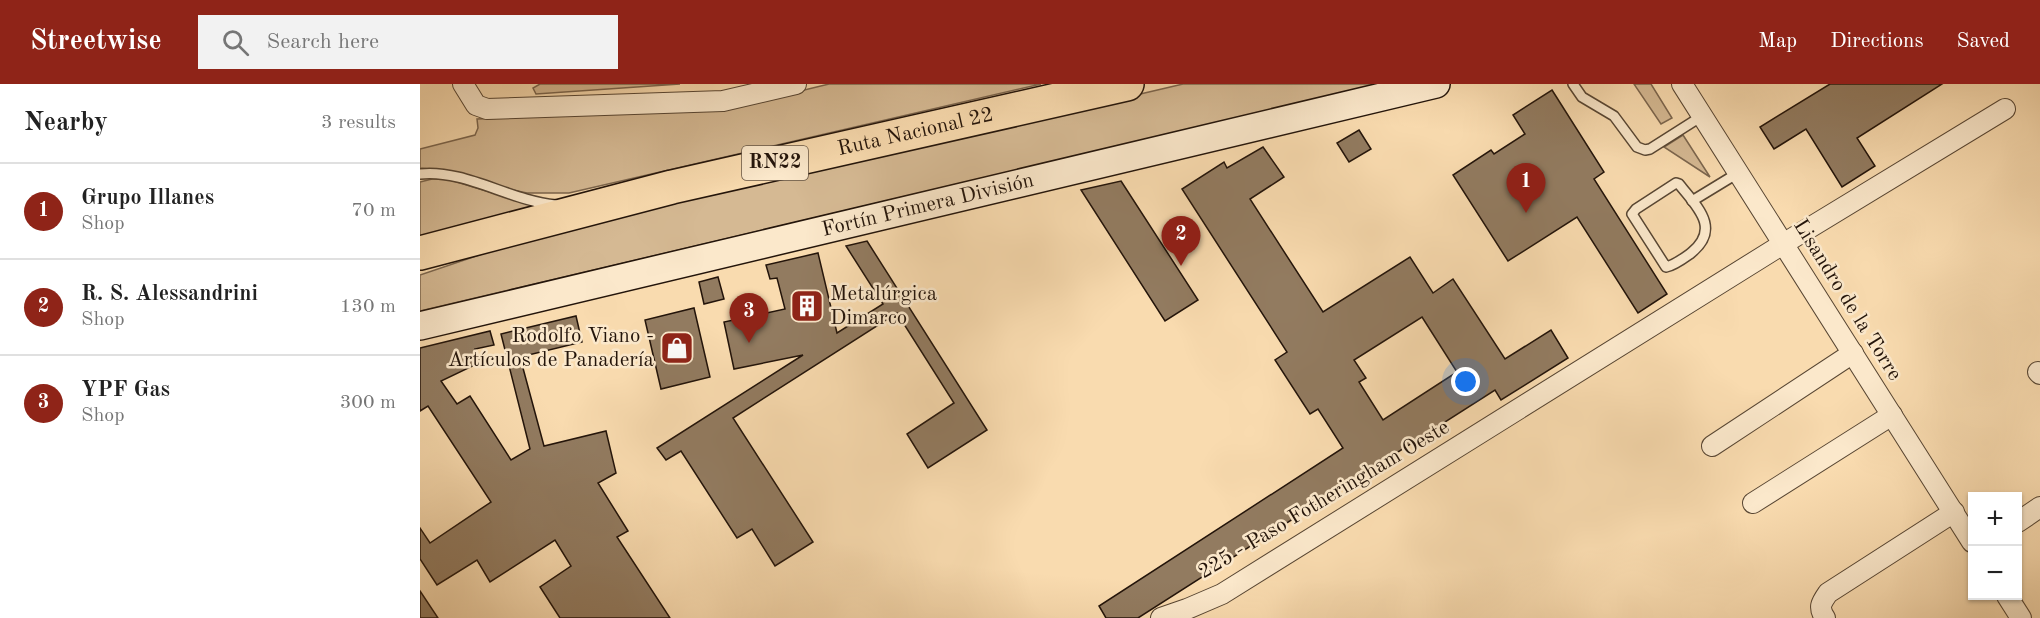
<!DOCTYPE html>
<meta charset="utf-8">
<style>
body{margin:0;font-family:"Old Standard TT",serif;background:#f2f2f2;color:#222}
.controls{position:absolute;right:18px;bottom:18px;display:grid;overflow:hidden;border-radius:0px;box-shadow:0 2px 4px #0004}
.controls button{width:54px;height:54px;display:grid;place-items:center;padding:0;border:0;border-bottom:2px solid #e0e0e0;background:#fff;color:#222;font:30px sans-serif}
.you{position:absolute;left:1046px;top:298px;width:21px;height:21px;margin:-15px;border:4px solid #fff;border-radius:50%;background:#1a73e8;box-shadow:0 0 0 9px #1a73e833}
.badge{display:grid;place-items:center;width:39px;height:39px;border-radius:50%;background:#8f2418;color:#fff;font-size:20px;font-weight:700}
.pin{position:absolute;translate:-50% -50px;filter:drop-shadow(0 2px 3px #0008)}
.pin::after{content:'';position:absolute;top:32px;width:21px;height:18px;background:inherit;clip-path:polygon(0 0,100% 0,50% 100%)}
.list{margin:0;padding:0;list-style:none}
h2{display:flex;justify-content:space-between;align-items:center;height:78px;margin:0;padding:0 24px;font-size:26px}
h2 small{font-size:20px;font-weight:400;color:#767676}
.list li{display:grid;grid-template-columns:39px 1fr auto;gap:18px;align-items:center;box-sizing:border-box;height:96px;padding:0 24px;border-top:2px solid #e0e0e0}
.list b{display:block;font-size:22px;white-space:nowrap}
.list p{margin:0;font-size:20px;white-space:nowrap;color:#767676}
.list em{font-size:20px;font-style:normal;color:#767676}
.icon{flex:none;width:33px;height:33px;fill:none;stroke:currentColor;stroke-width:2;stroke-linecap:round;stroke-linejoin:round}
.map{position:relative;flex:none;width:1620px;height:534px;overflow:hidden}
header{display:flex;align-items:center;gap:36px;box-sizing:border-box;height:84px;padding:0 30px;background:#8f2418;color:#fff}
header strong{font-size:28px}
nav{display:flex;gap:33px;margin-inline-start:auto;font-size:21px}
.search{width:420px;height:54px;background:#f2f2f2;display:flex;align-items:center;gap:15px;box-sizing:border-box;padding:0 21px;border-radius:0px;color:#767676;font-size:22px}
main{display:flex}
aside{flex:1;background:#fff}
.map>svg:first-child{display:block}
.green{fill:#d5b993;stroke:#7c664e;stroke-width:1.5}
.building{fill:#927b60;stroke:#23140a;stroke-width:1.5;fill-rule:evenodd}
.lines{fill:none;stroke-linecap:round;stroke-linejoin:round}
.lane-casing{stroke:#584633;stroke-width:12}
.street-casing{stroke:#584633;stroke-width:22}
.secondary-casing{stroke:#23140a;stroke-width:30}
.highway-casing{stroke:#23140a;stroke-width:36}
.lane{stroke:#fbe8cb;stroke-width:9}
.street{stroke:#fbe8cb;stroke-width:20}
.secondary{stroke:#fbe8cb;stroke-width:27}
.highway{stroke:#f9dbaf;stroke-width:33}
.labels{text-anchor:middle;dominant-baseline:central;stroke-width:5;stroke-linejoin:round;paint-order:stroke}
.shield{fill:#fbe8cb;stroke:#645444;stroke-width:1.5}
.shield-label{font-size:20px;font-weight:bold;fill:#23140a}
.street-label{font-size:21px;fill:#23140a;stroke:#fbe8cb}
.poi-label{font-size:21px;fill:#23140a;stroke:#fbe8cb;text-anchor:start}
</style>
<header>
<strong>Streetwise</strong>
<div class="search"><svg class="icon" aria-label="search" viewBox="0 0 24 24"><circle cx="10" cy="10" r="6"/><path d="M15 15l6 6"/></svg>Search here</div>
<nav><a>Map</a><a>Directions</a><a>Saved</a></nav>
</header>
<main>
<aside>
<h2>Nearby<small>3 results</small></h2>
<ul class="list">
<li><span class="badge">1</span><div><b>Grupo Illanes</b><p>Shop</p></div><em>70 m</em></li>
<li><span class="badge">2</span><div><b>R. S. Alessandrini</b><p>Shop</p></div><em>130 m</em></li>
<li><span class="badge">3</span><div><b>YPF Gas</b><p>Shop</p></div><em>300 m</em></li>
</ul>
</aside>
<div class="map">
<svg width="1620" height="534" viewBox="0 0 1620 534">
<rect width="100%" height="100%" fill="#f9dbaf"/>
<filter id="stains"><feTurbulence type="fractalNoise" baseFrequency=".00333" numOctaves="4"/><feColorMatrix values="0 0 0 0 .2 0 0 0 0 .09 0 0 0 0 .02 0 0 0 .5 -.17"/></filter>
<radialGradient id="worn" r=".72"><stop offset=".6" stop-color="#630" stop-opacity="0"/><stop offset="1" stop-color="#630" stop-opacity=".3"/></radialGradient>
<g class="green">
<path d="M120 0H260L116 10 113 4Z"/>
<path d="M409 0H621L149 109H107L88 105 37 88 0 84V65L55 51 58 44 57 35 290 26 318 22Z"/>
<path d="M763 0H961L0 227V191L77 165 157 142Z"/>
<path d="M1214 0H1231L1252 34 1241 40Z"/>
<path d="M1263 51 1290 93 1244 63Z"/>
<path d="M12 95H27L109 120 113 125 0 158V98Z"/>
</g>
<g class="building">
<path d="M1410 0H1522L1437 54 1455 82 1422 103 1386 45 1354 65 1340 43Z"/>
<path d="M1132 6 1184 88 1174 95 1247 210 1218 229 1157 133 1088 177 1033 91 1071 66 1074 70 1105 50 1093 31Z"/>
<path d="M939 46 951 65 929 78 917 59Z"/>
<path d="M843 63 864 93 830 115 903 228 990 173 1013 209 1033 195 1085 275 1131 246 1148 274 1081 316 1075 306 718 534H686L679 522 923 364 898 325 890 330 855 276 867 268 762 105 804 78 807 84ZM1002 233 1037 288 963 336 939 298 946 294 934 276Z"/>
<path d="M701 97 778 216 745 237 661 106Z"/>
<path d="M447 157 567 346 508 384 487 350 534 319 477 229 313 334 393 458 355 482 332 445 317 454 261 367 246 376 237 364 383 271 314 285 304 238 365 225 357 194 350 195 346 181 398 169 417 249 463 220 426 162Z"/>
<path d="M298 193 304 215 284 220 279 198Z"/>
<path d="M274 224 290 293 241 305 225 236Z"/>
<path d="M156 232 162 258 100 273 124 362 186 347 196 389 178 399 208 447 197 453 250 534H140L120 503 151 482 135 456 70 498 57 476 17 501 0 475V444L10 459 71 418 8 322 0 327V264L70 247 74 261 55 265 61 278 21 297 37 320 50 312 91 376 110 365 81 250Z"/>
<path d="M0 507 18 534H0Z"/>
</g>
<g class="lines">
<g class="lane-casing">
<g id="lane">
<path d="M1153 0 1162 13 1194 32 1217 63 1225 66 1230 65 1282 32"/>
<path d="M0 90C45 85 90 117 136 121"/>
<path d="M1256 99 1259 100C1276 122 1302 144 1271 169 1264 174 1255 181 1246 183L1212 130 1216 125Z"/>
<path d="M1272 117 1318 89"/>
</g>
</g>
<g class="street-casing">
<g id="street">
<path d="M43 0 56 21 67 25 303 17 376 0"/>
<path d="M1262 0 1552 458"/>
<path d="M1618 288 1620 290"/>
<path d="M1292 362 1433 269"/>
<path d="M1333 419 1472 331"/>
<path d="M1598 438 1620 423"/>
<path d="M1587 512 1601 534"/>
<path d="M741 534 767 525 802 510 1363 160 1585 25"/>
<path d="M1405 534C1398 523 1401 519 1408 509L1534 428"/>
</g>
</g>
<g class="secondary-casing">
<g id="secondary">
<path id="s1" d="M0 242 1016 0"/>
</g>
</g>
<g class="highway-casing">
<g id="highway">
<path id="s2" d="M0 169 252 103 707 0"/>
</g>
</g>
<use href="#lane" class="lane"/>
<use href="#street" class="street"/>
<use href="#secondary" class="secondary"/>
<use href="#highway" class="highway"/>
</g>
<defs>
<g id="building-square" transform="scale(1.725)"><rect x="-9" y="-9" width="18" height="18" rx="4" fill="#8f2418" stroke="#fbe8cb"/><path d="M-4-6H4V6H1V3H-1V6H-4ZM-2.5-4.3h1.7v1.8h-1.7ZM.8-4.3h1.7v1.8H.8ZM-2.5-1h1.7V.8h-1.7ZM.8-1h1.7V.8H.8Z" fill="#fff"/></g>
<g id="shop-square" transform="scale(1.725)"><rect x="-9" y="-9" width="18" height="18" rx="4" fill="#8f2418" stroke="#fbe8cb"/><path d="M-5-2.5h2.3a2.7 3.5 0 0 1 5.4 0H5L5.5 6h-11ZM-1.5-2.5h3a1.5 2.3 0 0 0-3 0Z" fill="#fff"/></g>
</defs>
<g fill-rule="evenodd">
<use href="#building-square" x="387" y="222"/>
<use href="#shop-square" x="257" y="264"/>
</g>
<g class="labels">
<rect class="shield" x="322" y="62" width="66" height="34" rx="4.5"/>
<g class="shield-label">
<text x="355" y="79">RN22</text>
</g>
<g class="street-label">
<text stroke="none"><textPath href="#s2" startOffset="510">Ruta Nacional 22</textPath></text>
<text stroke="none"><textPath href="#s1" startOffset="522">Fortín Primera División</textPath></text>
<text transform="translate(1427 216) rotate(58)">Lisandro de la Torre</text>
<text transform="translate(904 416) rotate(-31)">225 - Paso Fotheringham Oeste</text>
</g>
<g class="poi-label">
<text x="410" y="210">Metalúrgica<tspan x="410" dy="24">Dimarco</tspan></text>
<text x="234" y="252" text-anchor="end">Rodolfo Viano -<tspan x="234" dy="24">Artículos de Panadería</tspan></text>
</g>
</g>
<rect width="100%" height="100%" filter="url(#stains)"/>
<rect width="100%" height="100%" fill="url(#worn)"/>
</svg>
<div class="controls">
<button>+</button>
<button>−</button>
</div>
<div class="you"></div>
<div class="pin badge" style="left:1106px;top:129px">1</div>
<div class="pin badge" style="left:761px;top:182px">2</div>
<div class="pin badge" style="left:329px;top:259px">3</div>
</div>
</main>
